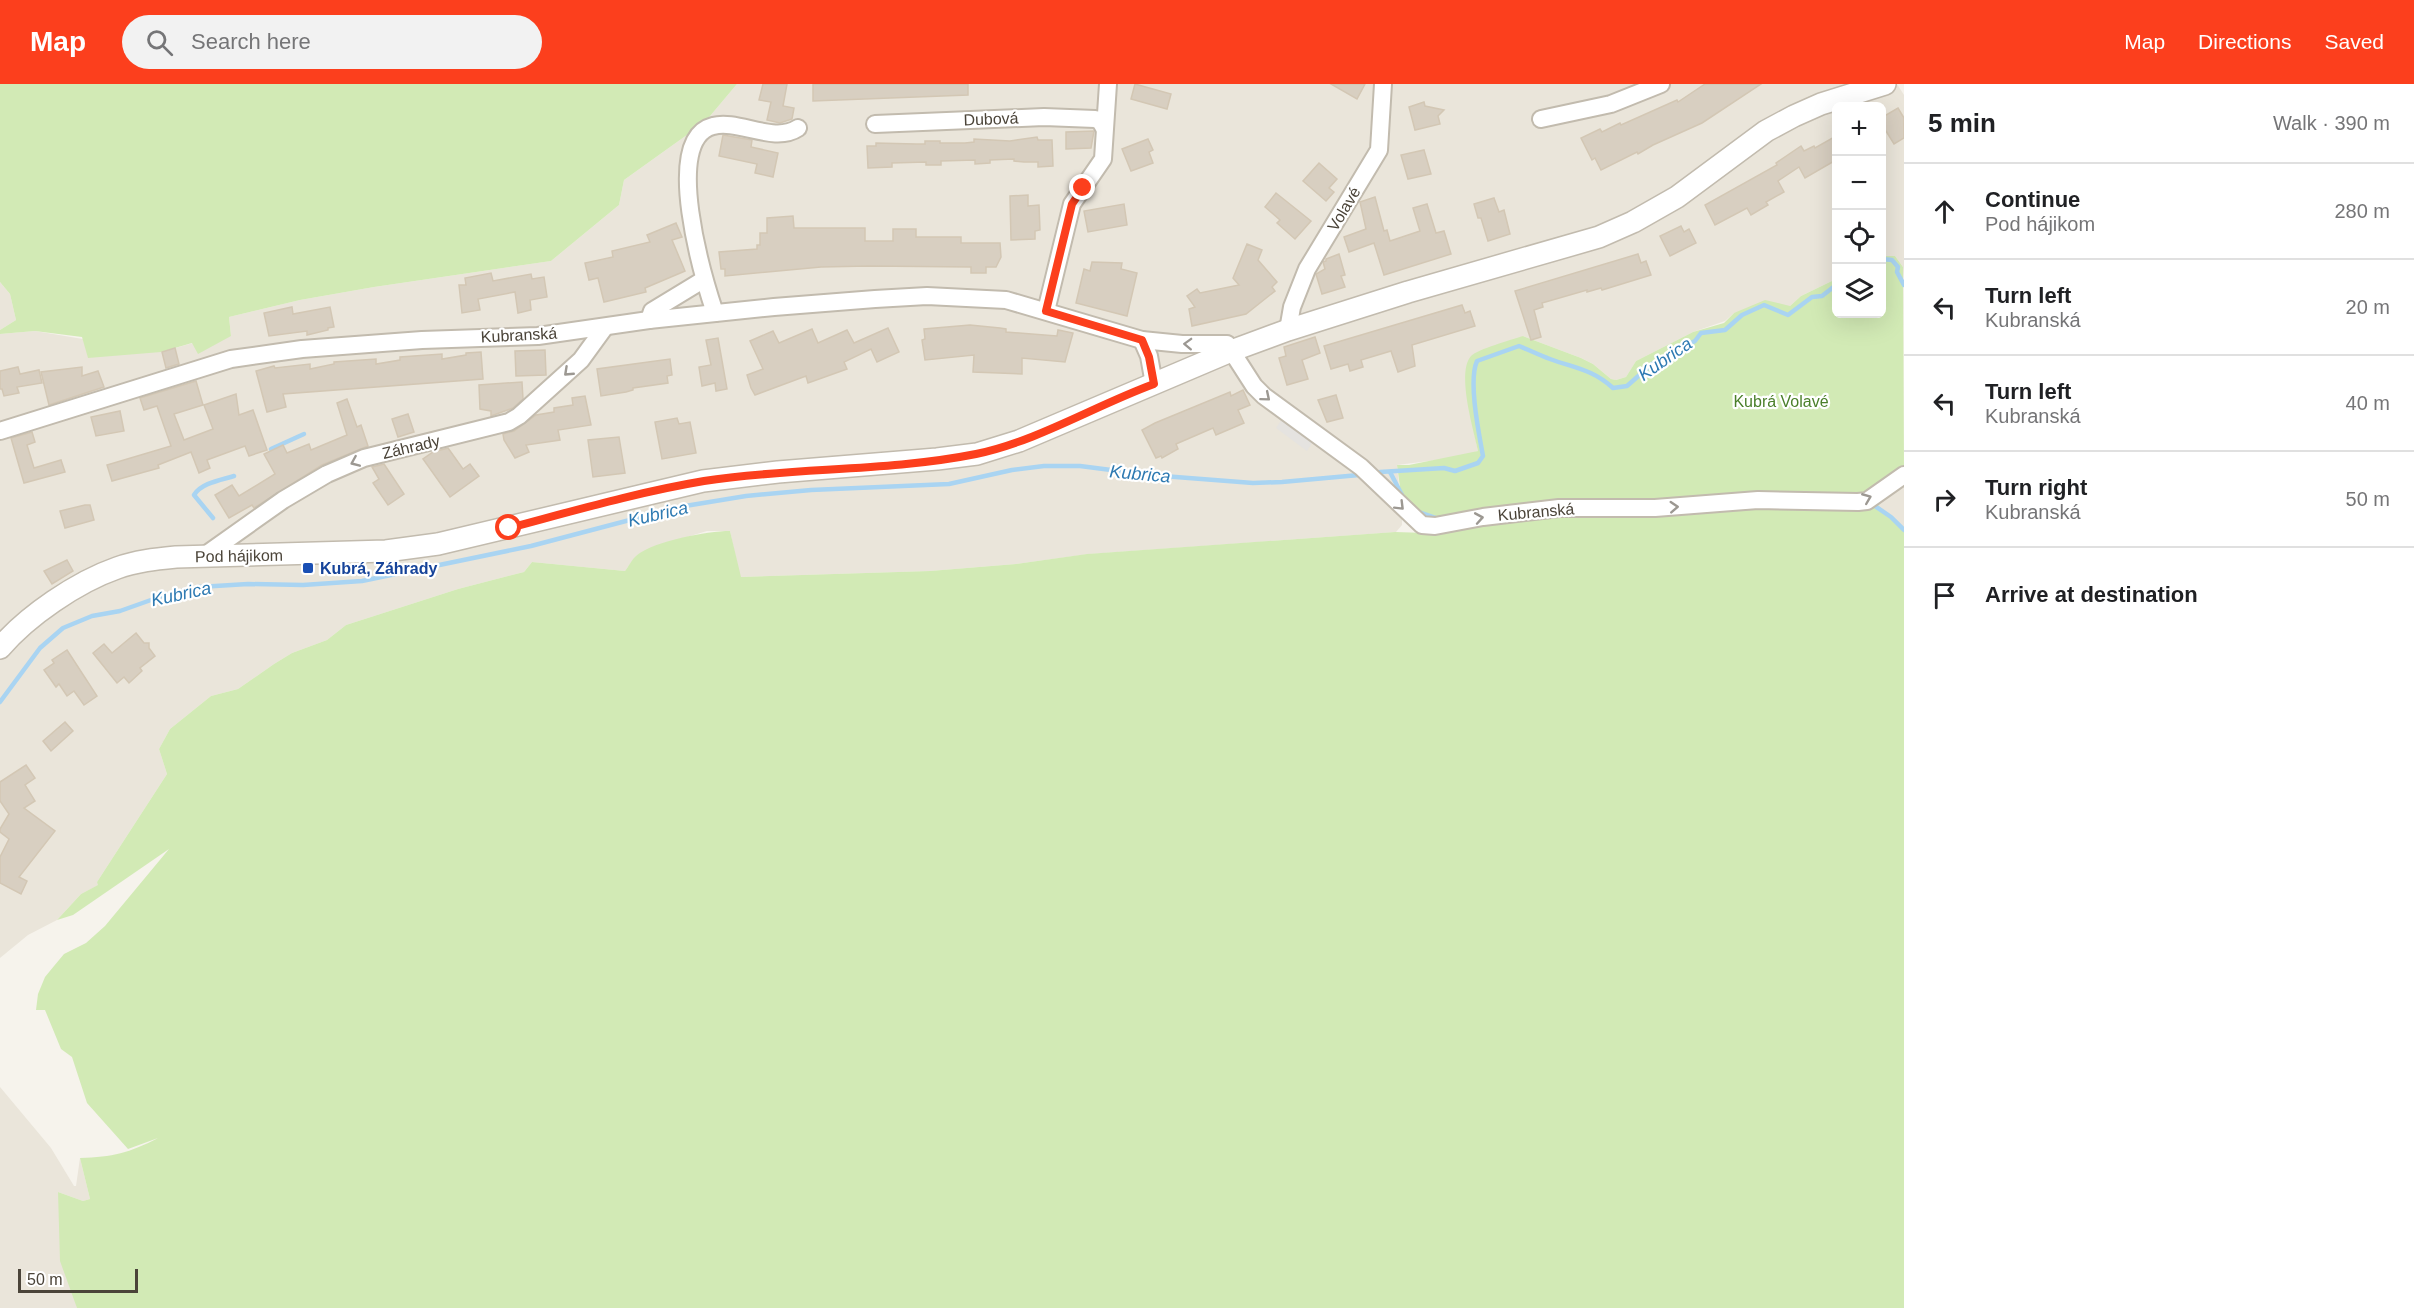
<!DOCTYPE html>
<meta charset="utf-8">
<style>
body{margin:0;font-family:Arial,sans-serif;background:#f2f2f2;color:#202124}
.controls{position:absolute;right:18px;top:18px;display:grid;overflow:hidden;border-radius:9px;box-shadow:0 6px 24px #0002}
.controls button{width:54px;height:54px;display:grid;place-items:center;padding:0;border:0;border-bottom:2px solid #e0e0e0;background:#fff;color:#202124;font:30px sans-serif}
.scale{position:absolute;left:18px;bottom:15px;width:120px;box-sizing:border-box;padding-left:6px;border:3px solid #4b4439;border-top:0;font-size:16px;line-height:21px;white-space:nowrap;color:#4b4439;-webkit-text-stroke:4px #fff;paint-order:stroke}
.stop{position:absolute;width:18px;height:18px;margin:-14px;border:4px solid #fc3f1d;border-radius:50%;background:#fff}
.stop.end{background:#fc3f1d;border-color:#fff;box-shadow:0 2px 6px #0008}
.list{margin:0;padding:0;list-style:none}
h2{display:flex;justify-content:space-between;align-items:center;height:78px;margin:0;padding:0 24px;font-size:26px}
h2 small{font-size:20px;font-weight:400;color:#757577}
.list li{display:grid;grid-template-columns:39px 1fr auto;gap:18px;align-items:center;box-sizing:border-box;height:96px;padding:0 24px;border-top:2px solid #e0e0e0}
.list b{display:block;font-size:22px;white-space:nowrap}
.list p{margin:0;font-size:20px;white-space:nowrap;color:#757577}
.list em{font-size:20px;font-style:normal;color:#757577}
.icon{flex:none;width:33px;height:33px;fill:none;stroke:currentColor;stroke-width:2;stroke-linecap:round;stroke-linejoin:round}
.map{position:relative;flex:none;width:1904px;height:1224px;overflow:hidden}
header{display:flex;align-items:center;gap:36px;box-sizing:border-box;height:84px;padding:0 30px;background:#fc3f1d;color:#fff}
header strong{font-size:28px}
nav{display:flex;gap:33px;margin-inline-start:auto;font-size:21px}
.search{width:420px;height:54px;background:#f2f2f2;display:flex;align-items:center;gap:15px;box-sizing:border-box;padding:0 21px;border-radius:33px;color:#757577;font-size:22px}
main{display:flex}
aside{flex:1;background:#fff}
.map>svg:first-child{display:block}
.residential{fill:#eae5da}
.green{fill:#d2eab5}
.parking{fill:#e5e3e0}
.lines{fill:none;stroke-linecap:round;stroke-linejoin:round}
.stream{stroke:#a9d4f2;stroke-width:4.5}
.building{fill:#d8cfc1;stroke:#d3c7b4;stroke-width:1.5}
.minor-casing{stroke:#c2bbae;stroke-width:20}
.tertiary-casing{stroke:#c2bbae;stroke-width:24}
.minor{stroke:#fff;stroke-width:16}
.tertiary{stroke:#fff;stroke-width:21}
.oneway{stroke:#9c9892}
.route{stroke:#fc3f1d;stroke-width:8}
.transit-dot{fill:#1a4fb4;stroke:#fff;stroke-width:2}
.labels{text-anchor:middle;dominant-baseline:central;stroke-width:4.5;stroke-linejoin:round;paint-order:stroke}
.street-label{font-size:16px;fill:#4b4439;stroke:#fff}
.park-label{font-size:16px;fill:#4a7f2a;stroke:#fff}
.transit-label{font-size:16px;font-weight:bold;fill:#164399;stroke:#fff;text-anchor:start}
.water-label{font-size:18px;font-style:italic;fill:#2e7ab2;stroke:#fff}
</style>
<header>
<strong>Map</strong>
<div class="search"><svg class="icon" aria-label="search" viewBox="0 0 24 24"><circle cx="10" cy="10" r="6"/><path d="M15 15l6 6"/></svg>Search here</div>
<nav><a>Map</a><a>Directions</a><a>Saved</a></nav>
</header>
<main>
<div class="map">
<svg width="1904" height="1224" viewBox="0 0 1904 1224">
<rect width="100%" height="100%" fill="#f6f3ec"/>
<g class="residential">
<path d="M737 0H1897L1904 11V196L1903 183 1895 172H1882V22H1836V195L1801 212 1790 222 1734 229 1725 237 1693 248 1636 277 1626 293 1616 296 1611 295 1593 280 1581 274 1523 252 1474 348 1478 367 1461 373 1397 381 1402 432V441L1396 448 1089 470 1016 480 930 487 740 493 730 447H707L654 463 637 471 625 487 532 478 524 488 458 505 346 541 327 556 292 569 274 580 238 605 211 612 170 645 159 665 167 690 97 798 99 801 81 810 57 836 28 851 0 874V250L35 247 161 268 193 259 231 252 229 233 300 216 374 203 551 177 619 121 624 96 705 38Z"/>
<path d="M0 198 10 210 16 236 0 246Z"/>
<path d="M1904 400V446L1876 419Z"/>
<path d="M0 1003 51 1064 74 1102H76L80 1074 90 1115 83 1117 58 1108 77 1224H0Z"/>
</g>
<g class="green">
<path d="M0 0H737L705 38 624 96 619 121 551 177 374 203 300 216 229 233 231 252 198 270 192 259 161 268 88 274 82 253 35 247 0 250V246L16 236 10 210 0 198Z"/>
<path d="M1882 172H1895L1903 183 1904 387 1865 411 1458 435 1421 434 1402 418 1397 381H1409L1478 367C1474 347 1456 289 1471 272 1478 265 1511 256 1523 252L1581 274 1593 280 1611 295 1616 296 1626 293 1636 277 1693 248 1724 239 1734 229 1765 216 1790 222 1801 212 1836 195V230H1882Z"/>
<path d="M1876 419 1904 446V1224H77L60 1177 58 1108 83 1117 90 1115 80 1074C113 1073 129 1069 158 1054L128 1065 87 1019 72 973 61 965 45 926H36L38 910 45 893 54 882 64 870 86 859 105 842 169 765 73 831 57 836 81 810 98 801 97 798 167 690 159 665 170 645 211 612 238 605 274 580 292 569 327 556 346 541 458 505 524 488 532 478 625 487C629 482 632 475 637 471 655 457 707 447 730 447L741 493 930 487 1016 480 1087 470 1395 448 1426 449 1532 431Z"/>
</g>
<path class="parking" d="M1286 329 1317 351 1307 367 1276 344Z"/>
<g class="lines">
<g class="stream">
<path d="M1882 175 1892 176 1898 183 1897 188 1904 201"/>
<path d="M271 365 304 350"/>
<path d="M1380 388 1444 384 1455 387 1478 379 1483 372C1479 350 1468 297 1477 277L1519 262C1529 266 1539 271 1550 275 1574 284 1592 285 1613 304L1627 302 1652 280 1695 257 1701 249 1725 246 1742 231 1764 221 1788 231 1812 213 1822 212 1836 201"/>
<path d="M1390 388 1402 411"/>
<path d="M1872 420 1891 433 1904 446"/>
<path d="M1419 428 1436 434"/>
<path d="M213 434 194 411C201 399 221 396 234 392"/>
<path d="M0 618 40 564 63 544 92 532 120 527 165 511 199 503 248 500 303 501 362 497 531 462 679 423 746 412 811 406 949 400 1012 386 1044 382H1080L1150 391 1253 399 1282 398 1359 391"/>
</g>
</g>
<g class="building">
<path d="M763 0H787L783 22 794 24 792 35 780 39 767 36 771 18 759 16Z"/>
<path d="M813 0H968V11L813 17Z"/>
<path d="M1135 0 1171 10 1167 25 1131 15Z"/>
<path d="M1331 0H1365L1357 15Z"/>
<path d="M1705 0H1761L1702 39 1653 61 1638 70 1637 68 1601 86 1595 74 1592 76 1581 54 1600 45 1602 48 1620 39 1621 41 1677 16 1678 18Z"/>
<path d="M1424 18 1425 22 1444 26 1438 32 1440 40 1415 46 1409 23Z"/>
<path d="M1898 24 1904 34V54L1894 60 1881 39V34Z"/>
<path d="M1094 47 1091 64 1066 65V48Z"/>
<path d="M723 51 752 56 751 63 778 69 773 93 755 89 757 80 719 72Z"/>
<path d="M1836 52V76L1805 94 1799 83 1778 97 1784 108 1766 118 1768 121 1751 131 1747 124 1715 141 1705 121 1777 81 1776 79 1801 62 1804 67 1814 62 1815 64Z"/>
<path d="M1037 53 1038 56H1052L1053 82 1038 83V78H1024L1014 77V75L990 76V79L975 80V76L941 77V81H926V78L892 79V83L868 84 867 62H876V59L916 60H925V57H940V59H965L974 58V55L1010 57Z"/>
<path d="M1148 55 1153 66 1149 68 1153 79 1131 87 1122 65Z"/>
<path d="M1424 66 1431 90 1408 95 1401 71Z"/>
<path d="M1319 79 1337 95 1329 104 1334 108 1326 117 1303 97Z"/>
<path d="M1276 109 1311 137 1295 155 1277 139 1280 136 1265 123Z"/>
<path d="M1028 111V122L1039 121 1040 146 1035 147V155L1011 156 1010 112Z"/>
<path d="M1375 113 1384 147 1387 146 1390 157 1420 147 1413 124 1427 120 1436 149 1444 147 1451 170 1384 191 1374 159 1349 168 1344 153 1366 145 1360 118Z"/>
<path d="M1494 114 1499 128 1504 126 1510 150 1488 157 1481 134H1478L1474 120Z"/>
<path d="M1124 120 1127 141 1088 148 1084 127Z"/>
<path d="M793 132 794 144H865V157H893V145H916V153H961V159H1000L1001 173 996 183H986V189H971V183L869 182 821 183 725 192V185H721L719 168 757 165V161H760V149H767V134Z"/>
<path d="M676 139 682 153 672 156 685 187 645 204 646 208 604 218 598 194 589 196 585 179 613 173 612 167 650 158 647 151Z"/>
<path d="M1681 142 1684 148 1689 145 1696 159 1670 172 1660 152Z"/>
<path d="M1247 160 1262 166 1258 176 1277 198 1272 203 1275 207 1246 230 1192 242 1189 225 1195 223 1187 212 1197 205 1200 209 1239 201 1233 194Z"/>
<path d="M1339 170 1345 191 1341 192 1345 203 1322 210 1316 190 1325 185 1323 178 1326 177V175Z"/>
<path d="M1638 170 1641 179 1646 177 1651 191 1602 206 1601 204 1587 208V206L1542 219 1543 223 1534 226 1541 253 1531 256 1515 207Z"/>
<path d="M1092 178 1122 179 1121 185 1137 189 1127 232 1076 219 1084 185 1090 187Z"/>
<path d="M491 189 493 197 531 190 532 195 544 193 547 213 530 216 531 226 518 229 515 208 478 215 480 226 462 229 459 201H466L465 194Z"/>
<path d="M1462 221 1465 229 1470 227 1475 242 1412 261 1415 282 1398 288 1391 267 1361 276 1363 283 1350 287 1348 280 1331 285 1324 262Z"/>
<path d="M292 223 293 230 330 223 334 243 328 244V246L307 251V247L269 252 264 229Z"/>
<path d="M970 241 1000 244 1006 245V248L1057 252 1058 246 1073 249 1065 278 1022 274V290L973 288 974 271 925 276 922 256 925 255 924 245Z"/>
<path d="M888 244 899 268 877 278 871 265 844 278 847 285 808 299 806 292 755 311 751 304 747 291 763 285 750 257 773 247 779 259 812 245 818 259 847 246 854 259Z"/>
<path d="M1315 253 1320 269 1302 276 1308 295 1287 301 1279 274 1286 272 1284 263Z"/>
<path d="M718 254 727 305 716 307 715 299 702 302 699 283 711 281 706 256Z"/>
<path d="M175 264 179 280 166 284 162 268Z"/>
<path d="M545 266 546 291 516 292 515 267Z"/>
<path d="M481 268 483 295 283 310 286 323 267 328 256 287 274 282 275 284 310 280V285L334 280V278L376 275V280L400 276V273L442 270V275L466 271V269Z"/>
<path d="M670 275 672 291 667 292 668 299 633 304V306L626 308 601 312 597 285Z"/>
<path d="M18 283 20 290 39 286 42 299 17 303 19 309 4 312 2 305H0V287Z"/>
<path d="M82 283V292L98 287 104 303 49 321 41 288Z"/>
<path d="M196 297 203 321 174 330 184 356 213 345 204 321 236 310 239 331 253 326 267 366 249 372 245 362 207 376 210 384 199 389 191 368 158 381 159 384 112 397 107 381 171 362 157 322 144 326 140 314Z"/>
<path d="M522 298 523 315 513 324 491 332V327L480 325 479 301Z"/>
<path d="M1243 306 1250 321 1238 326 1244 339 1216 351 1213 344 1176 360 1178 365 1162 374 1161 372 1156 374 1142 346 1155 339 1230 308 1231 312Z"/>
<path d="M1336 311 1343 334 1327 338 1318 316Z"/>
<path d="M585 312 591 341 558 346 560 356 526 361 529 368 515 374 504 356 503 350 514 347 536 331 554 328V324L573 321 572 314Z"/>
<path d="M347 315 357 343 361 341 368 362 322 381 254 424 252 421 229 434 215 411 232 401 239 412 275 390 264 370 283 361 287 369 309 360 311 366 347 351 337 319Z"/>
<path d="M120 327 124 347 96 352 91 333Z"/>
<path d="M408 330 414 348 398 353 392 335Z"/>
<path d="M677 334 679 340 690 338 696 369 662 375 655 338Z"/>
<path d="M32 348 35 358 27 361 34 384 61 376 65 388 24 399 11 354Z"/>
<path d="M619 353 625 389 593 393 588 356Z"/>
<path d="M448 364 463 385 470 380 479 392 450 413 423 375 433 368Z"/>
<path d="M384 380 404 410 388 421 373 399 379 395 372 383Z"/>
<path d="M85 421H90L94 436 65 444 60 427Z"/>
<path d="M67 476 73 487 52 500 44 487Z"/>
<path d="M136 549 144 559H149V564L155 572 140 584 142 587 129 599 124 593 117 599 93 569 104 560 112 569Z"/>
<path d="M67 566 97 612 84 621 74 607 67 612 59 600 56 603 44 586 54 579 52 576Z"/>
<path d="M65 638 73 647 51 667 43 657Z"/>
<path d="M26 681 35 694 25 701 35 717 24 724 55 747 19 793 27 797 21 810 0 799V773L9 755 0 748V745L9 730 0 717V698Z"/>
</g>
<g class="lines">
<g class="minor-casing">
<g id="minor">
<path d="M1541 35 1611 20 1661 0"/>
<path d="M875 40 1044 33 1095 35 1100 37 1104 44"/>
<path d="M1046 227 1072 120 1103 75 1108 0"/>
<path d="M715 229C704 196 661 55 713 42 738 35 774 60 798 44"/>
<path d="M649 236 652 227 703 196"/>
<path d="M1288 246 1292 223 1307 185 1379 66 1383 0"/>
<path d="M1142 256 1149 272 1154 300"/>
<path d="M0 347 231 275 302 265 422 256 538 252 649 236 774 223 875 215 927 212 1006 216 1142 256 1182 260H1227L1254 302 1264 312 1361 383 1422 441 1435 442 1483 433 1559 424H1655L1758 416 1858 418 1867 417 1904 391"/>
<path d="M204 472 283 416 327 390 364 374 509 338 519 332 581 276 605 243"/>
</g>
</g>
<g class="tertiary-casing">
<path id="tertiary" d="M0 564C27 532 77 498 117 484 136 477 156 475 176 473L386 467 438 460 703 397 778 388 937 375 977 370 1019 357 1231 267 1288 246 1408 208 1599 153 1633 138 1677 113 1766 47 1794 32 1821 20 1885 0"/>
</g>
<use href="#minor" class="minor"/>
<use href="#tertiary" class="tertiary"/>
</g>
<defs><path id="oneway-chevron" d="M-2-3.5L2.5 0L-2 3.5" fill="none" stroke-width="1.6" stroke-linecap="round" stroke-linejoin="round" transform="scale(1.5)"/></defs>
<g class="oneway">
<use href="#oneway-chevron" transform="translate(1188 260) rotate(-178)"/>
<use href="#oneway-chevron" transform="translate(568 288) rotate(137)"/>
<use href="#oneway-chevron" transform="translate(1266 313) rotate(40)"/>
<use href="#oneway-chevron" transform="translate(355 378) rotate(157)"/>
<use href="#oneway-chevron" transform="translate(1867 414) rotate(-22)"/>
<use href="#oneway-chevron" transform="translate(1400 422) rotate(45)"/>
<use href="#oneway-chevron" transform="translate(1674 423) rotate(-3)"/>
<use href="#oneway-chevron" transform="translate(1479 434) rotate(-10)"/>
</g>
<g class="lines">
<path class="route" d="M509 444C573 427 638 408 704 397 793 383 886 388 976 370 1038 357 1094 322 1154 300L1149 273 1142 256 1046 227 1072 120 1083 104"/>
</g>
<rect class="transit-dot" x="302" y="478" width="12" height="12" rx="3"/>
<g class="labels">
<g class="street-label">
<text transform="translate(991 35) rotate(-2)">Dubová</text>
<text transform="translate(1344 125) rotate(-59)">Volavé</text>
<text transform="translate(519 251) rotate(-3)">Kubranská</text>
<text transform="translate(411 363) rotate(-13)">Záhrady</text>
<text transform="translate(1536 428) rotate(-5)">Kubranská</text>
<text transform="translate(239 472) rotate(-1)">Pod hájikom</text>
</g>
<g class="park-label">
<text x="1781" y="317">Kubrá Volavé</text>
</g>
<g class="transit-label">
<text x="320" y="484">Kubrá, Záhrady</text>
</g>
<g class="water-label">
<text transform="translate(1665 275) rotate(-35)">Kubrica</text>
<text transform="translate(1140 390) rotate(5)">Kubrica</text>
<text transform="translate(658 430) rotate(-13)">Kubrica</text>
<text transform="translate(181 510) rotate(-12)">Kubrica</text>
</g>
</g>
</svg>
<div class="controls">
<button>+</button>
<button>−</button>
<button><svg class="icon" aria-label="locate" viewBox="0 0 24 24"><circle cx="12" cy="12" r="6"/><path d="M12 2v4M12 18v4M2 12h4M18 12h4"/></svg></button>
<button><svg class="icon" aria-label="layers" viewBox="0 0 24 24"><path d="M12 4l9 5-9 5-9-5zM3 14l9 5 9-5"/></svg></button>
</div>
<div class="scale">50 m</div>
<div class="stop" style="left:509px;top:444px"></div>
<div class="stop end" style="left:1083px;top:104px"></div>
</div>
<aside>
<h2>5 min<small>Walk · 390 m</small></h2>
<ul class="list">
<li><svg class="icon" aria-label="ahead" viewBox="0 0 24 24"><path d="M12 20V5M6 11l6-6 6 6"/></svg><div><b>Continue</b><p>Pod hájikom</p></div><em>280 m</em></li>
<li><svg class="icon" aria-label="left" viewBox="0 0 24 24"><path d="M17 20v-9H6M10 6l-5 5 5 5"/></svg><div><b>Turn left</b><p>Kubranská</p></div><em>20 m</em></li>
<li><svg class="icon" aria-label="left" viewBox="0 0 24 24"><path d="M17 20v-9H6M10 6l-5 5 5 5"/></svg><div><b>Turn left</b><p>Kubranská</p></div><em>40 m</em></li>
<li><svg class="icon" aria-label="right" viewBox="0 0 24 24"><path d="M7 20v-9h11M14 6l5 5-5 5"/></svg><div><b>Turn right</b><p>Kubranská</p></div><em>50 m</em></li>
<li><svg class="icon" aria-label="arrive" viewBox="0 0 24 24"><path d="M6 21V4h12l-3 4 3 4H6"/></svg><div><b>Arrive at destination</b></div></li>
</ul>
</aside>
</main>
